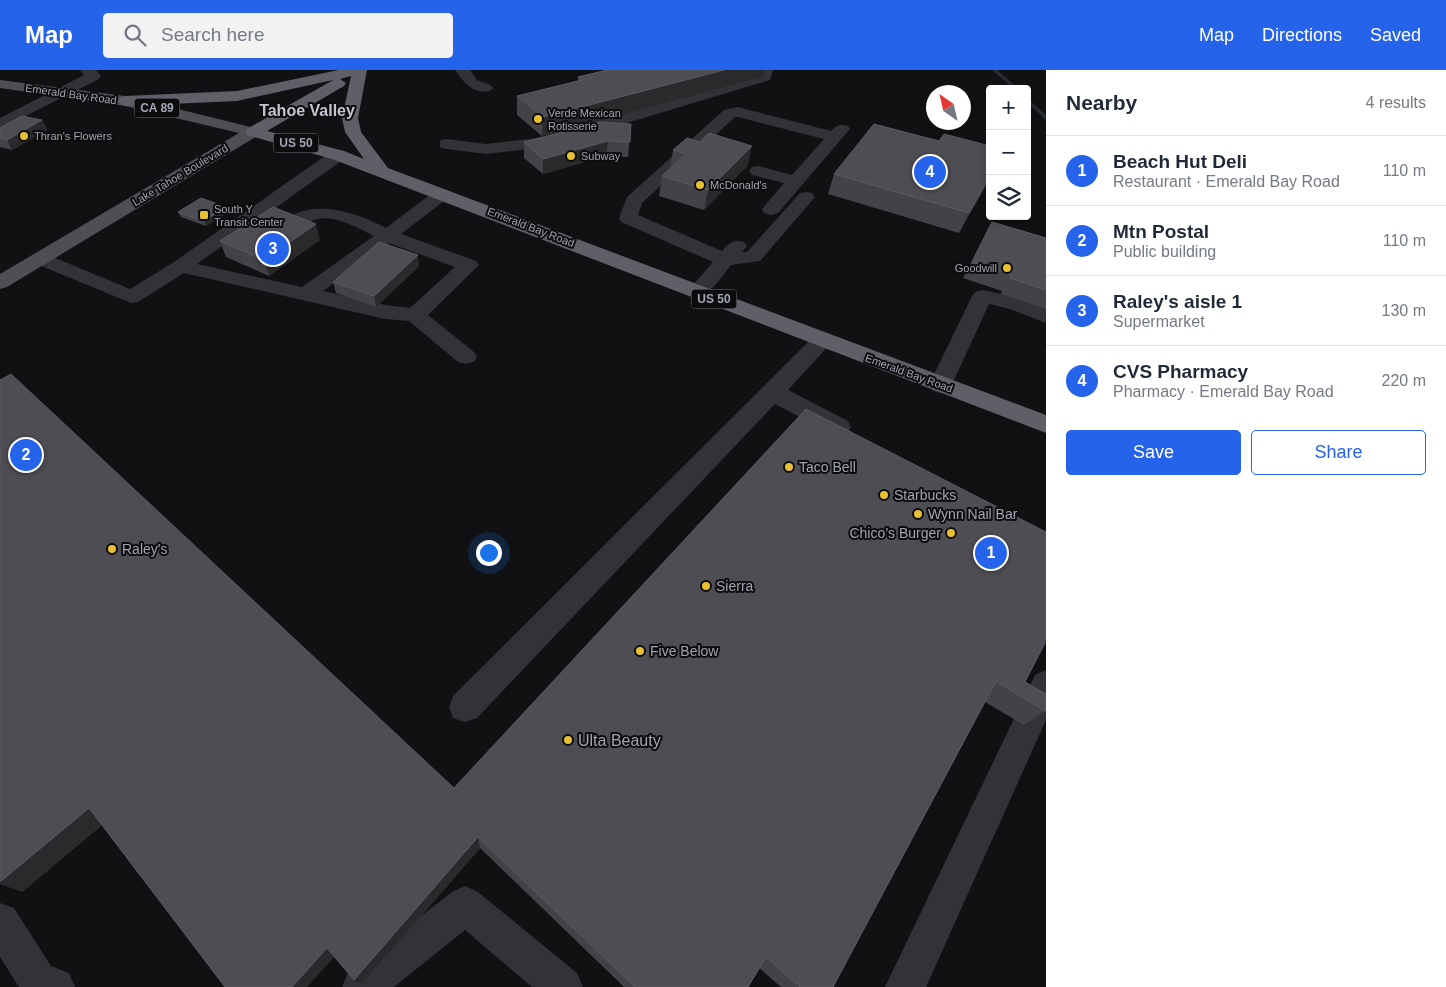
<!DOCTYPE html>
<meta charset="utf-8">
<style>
body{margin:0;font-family:Helvetica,sans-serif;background:#f2f2f3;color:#1f2937}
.controls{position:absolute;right:15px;top:15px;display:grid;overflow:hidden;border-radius:5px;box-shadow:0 2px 8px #0003}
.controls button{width:45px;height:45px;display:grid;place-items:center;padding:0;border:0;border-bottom:1px solid #e0e1e3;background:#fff;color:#1f2937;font:25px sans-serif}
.compass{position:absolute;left:926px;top:15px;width:45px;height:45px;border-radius:50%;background:#fff;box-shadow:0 2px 8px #0003;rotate:326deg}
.you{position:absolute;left:488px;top:482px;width:18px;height:18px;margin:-12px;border:4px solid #fff;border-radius:50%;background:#1a73e8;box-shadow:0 0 0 8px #1a73e833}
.badge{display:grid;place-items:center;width:32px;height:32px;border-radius:50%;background:#2563eb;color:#fff;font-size:16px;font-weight:700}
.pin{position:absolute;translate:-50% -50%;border:2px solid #fff;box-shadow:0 1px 5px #0006}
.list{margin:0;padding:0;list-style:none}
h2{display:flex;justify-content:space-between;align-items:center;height:65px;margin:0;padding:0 20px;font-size:21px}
h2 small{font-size:16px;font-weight:400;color:#747a83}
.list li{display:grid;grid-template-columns:32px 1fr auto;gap:15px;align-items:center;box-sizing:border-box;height:70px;padding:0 20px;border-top:1px solid #e0e1e3}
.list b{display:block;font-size:19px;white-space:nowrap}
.list p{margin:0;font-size:16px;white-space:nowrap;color:#747a83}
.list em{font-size:16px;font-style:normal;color:#747a83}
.actions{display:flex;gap:10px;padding:15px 20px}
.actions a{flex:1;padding:11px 0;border:1px solid #2563eb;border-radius:5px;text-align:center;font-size:18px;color:#2563eb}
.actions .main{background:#2563eb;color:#fff}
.icon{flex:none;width:28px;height:28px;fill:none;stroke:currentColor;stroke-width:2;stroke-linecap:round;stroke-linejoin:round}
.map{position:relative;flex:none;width:1046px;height:917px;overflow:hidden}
header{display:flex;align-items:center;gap:30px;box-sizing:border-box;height:70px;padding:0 25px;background:#2563eb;color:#fff}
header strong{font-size:24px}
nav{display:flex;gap:28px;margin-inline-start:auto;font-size:18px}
.search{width:350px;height:45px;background:#f2f2f3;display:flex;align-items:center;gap:12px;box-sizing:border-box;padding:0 18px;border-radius:5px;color:#747a83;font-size:19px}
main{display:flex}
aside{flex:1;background:#fff}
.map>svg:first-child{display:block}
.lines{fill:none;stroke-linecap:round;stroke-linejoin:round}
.stream{fill:#282d35;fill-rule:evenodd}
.minor{fill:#323237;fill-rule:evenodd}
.major{fill:#4e4f55;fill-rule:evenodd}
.highway{fill:#5e5f67;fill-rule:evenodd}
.wall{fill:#424247}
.shaded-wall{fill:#2a2a2d}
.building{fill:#4d4d53;stroke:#5a5b62}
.poi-dot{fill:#e7bf33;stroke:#0c0c0d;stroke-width:2}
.labels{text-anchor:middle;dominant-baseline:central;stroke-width:4;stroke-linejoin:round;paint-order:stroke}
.far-street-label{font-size:11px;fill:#a2a5b2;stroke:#0c0c0d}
.far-poi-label{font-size:11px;fill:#a2a5b2;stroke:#0c0c0d;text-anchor:start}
.shield{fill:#0c0c0d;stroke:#757780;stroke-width:1}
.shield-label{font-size:12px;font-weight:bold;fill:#a2a5b2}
.poi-label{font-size:14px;fill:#a2a5b2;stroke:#0c0c0d;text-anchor:start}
.far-district-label{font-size:16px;font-weight:bold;fill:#c3c5ce;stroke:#0c0c0d}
.near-poi-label{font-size:16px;fill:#a2a5b2;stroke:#0c0c0d;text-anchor:start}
</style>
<header>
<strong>Map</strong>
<div class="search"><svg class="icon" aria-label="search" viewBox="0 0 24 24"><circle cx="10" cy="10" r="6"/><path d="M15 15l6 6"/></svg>Search here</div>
<nav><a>Map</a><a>Directions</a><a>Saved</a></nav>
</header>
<main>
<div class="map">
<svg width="1046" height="917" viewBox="0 0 1046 917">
<rect width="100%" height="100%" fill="#111012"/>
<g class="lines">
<g class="stream">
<path d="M992 0H997L1019 19H1014Z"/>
<path d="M1027 28 1046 45V50L1027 32Z"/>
</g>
<g class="minor">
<path d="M80 0H96L101 6 99 9 0 59V48L84 5Z"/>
<path d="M455 0H470L477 10 490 15 493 18 490 21C474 25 463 12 455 0Z"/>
<path d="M759 0H773L770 10 547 77 486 84 447 79 441 78 439 74 441 70 447 69 486 74 545 67 758 4Z"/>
<path d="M738 37 831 61C837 55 840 54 848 56L850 59 778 143 771 145 764 143 762 139 784 113 752 105 749 101 752 97 758 96 792 105 824 69 738 47H735L642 133 638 145 722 181C729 173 733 169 744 172L747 176 742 182H747L800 123 806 122 812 123 815 127 760 191 731 195C720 208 708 231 690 226L687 222 713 192 621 152 619 148 627 127 724 40Z"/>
<path d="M338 80 344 81 346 85 344 89 197 194 302 217 374 166C358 158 333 143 314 150 302 154 297 166 282 162L279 158C303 124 357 142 386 158L436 120 442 119 448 120 451 124 448 128 401 164 476 191 479 195 428 245 474 282 477 287 474 292 466 294 458 292 409 251 385 249 184 203 138 232 131 233 34 193 31 189 34 185 41 183 48 185 130 219 174 192 332 81ZM389 173 455 197 410 238 385 235 323 221Z"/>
<path d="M982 220 1024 229 1046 238V253L1010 239 989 234 949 321 941 323 933 321 929 315 972 226 975 222Z"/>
<path d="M822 264 830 266 833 271 788 320 848 351 851 357 848 363 839 366 830 363 775 334 477 648 465 652 453 648 449 637 453 626 814 266Z"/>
<path d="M1046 600V650L926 917H885L1035 605Z"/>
<path d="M465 816 478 822 577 903 583 917H532L465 860 394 917H342L348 903 452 822Z"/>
<path d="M0 833 14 838 51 896 69 903 75 917H19L0 887Z"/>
</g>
<path class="major" d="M0 10 125 26 259 59 261 62 259 65 7 217 0 219V204L239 63 125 36 0 18Z"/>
<path class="highway" d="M339 0H367L358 48 361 62 388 98 1046 345V363L332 89 247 65 245 62 247 59 333 10 237 31 125 36 120 34 117 31 120 28 125 26 237 21ZM351 6 342 48 345 62 364 89 344 81 267 61 344 16 346 13 340 9Z"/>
</g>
<g class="wall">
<path d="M578 7H763L542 66 517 45V26L578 11Z"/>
<path d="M42 50 47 60 12 80 0 77V58Z"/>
<path d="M631 54 628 87 606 86 543 104 524 88V72Z"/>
<path d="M673 80 748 95 704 140 659 126 662 106 670 99Z"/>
<path d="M834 104 990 108 959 163 828 124Z"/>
<path d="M226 137 228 142 206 156 181 147 178 142Z"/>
<path d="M992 152 1046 168V239L1001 224 1002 221 963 208Z"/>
<path d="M320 170 269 206 226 187 220 171Z"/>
<path d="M419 196 376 237 336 223 333 212Z"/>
<path d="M0 310 454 718 806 339 1025 612 1045 641 1024 655 985 632 833 917H781L759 898 748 917H624L480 778 362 914 334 887 102 755 22 822Z"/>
</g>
<g class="shaded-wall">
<path d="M724 0H765L763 7 542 66 543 47Z"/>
<path d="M42 50 47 60 12 80 7 70Z"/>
<path d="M608 71 606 86 543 104V89Z"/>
<path d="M752 76 748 95 704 140 708 120Z"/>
<path d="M990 106V108L959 163 969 143Z"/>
<path d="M226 137 228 142 206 156 204 151Z"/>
<path d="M316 154 320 170 269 206 264 190Z"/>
<path d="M418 185 419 196 376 237 374 226Z"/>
<path d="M89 738 108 750 22 822 0 814V812Z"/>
<path d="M478 767 480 778 362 914 354 910Z"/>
<path d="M327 878 336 885 307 917H292Z"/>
</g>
<g class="building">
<path d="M607 0H724L543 47 517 26 582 10 578 7Z"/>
<path d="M22 46 42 50 7 70 0 68V58Z"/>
<path d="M600 52 631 54 630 72 608 71 543 89 524 72Z"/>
<path d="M874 54 939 71 944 64 990 76V106L969 143 834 104Z"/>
<path d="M709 63 752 76 708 120 662 106 686 84 673 80 687 68 700 72Z"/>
<path d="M201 128 226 137 204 151 178 142Z"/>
<path d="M273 137 316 154 264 190 220 171Z"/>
<path d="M992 152 1046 168V220L1010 208 1012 205 972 192Z"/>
<path d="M379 172 418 185 374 226 333 212Z"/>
<path d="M11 304 454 718 806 339 1046 462V571L1025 612 1046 624V637L1045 641 996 611 833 917H800L766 887 748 917H635L478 767 354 910 327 878 292 917H225L89 738 0 812V310Z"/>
</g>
<g class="poi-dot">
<circle cx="538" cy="49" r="5"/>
<circle cx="24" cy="66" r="5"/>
<circle cx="571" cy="86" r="5"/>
<circle cx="700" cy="115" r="5"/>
<rect x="199" y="140" width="10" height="10" rx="2.5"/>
<circle cx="1007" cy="198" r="5"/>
<circle cx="789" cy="397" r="5"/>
<circle cx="884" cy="425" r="5"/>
<circle cx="918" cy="444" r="5"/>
<circle cx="951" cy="463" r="5"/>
<circle cx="112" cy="479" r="5"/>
<circle cx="706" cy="516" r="5"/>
<circle cx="640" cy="581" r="5"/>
<circle cx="568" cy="670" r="5"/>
</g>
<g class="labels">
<g class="far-street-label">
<text transform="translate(71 24) rotate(8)">Emerald Bay Road</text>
<text transform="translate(180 105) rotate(-31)">Lake Tahoe Boulevard</text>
<text transform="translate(531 157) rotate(21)">Emerald Bay Road</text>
<text transform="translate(909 303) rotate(20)">Emerald Bay Road</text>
</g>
<g class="far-poi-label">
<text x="548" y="43">Verde Mexican<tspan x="548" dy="13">Rotisserie</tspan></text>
<text x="34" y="66">Thran's Flowers</text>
<text x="581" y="86">Subway</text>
<text x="710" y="115">McDonald's</text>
<text x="214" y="139">South Y<tspan x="214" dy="13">Transit Center</tspan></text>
<text x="997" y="198" text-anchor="end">Goodwill</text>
</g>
<g class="shield">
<rect x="134.5" y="28.5" width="45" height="19" rx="4"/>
<rect x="273.5" y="63.5" width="45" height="19" rx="4"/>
<rect x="691.5" y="219.5" width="45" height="19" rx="4"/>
</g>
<g class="shield-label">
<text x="157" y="38">CA 89</text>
<text x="296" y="73">US 50</text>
<text x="714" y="229">US 50</text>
</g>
<g class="poi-label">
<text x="799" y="397">Taco Bell</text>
<text x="894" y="425">Starbucks</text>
<text x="928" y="444">Wynn Nail Bar</text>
<text x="941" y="463" text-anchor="end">Chico’s Burger</text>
<text x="122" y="479">Raley's</text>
<text x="716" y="516">Sierra</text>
<text x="650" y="581">Five Below</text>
</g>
<g class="far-district-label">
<text x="307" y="40">Tahoe Valley</text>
</g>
<g class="near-poi-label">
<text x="578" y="670">Ulta Beauty</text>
</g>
</g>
</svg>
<div class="controls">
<button>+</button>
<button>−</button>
<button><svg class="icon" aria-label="layers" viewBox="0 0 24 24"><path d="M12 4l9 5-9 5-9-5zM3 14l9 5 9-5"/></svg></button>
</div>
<svg class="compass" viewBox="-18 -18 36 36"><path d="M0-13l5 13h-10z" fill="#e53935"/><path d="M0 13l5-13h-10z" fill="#747a83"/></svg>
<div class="you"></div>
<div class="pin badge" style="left:991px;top:483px">1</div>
<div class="pin badge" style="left:26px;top:385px">2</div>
<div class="pin badge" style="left:273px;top:179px">3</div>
<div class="pin badge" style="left:930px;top:102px">4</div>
</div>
<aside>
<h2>Nearby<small>4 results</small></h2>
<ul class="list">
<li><span class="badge">1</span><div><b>Beach Hut Deli</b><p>Restaurant · Emerald Bay Road</p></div><em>110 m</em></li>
<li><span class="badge">2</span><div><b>Mtn Postal</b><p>Public building</p></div><em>110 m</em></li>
<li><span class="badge">3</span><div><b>Raley's aisle 1</b><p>Supermarket</p></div><em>130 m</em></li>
<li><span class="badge">4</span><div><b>CVS Pharmacy</b><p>Pharmacy · Emerald Bay Road</p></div><em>220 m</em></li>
</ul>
<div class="actions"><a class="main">Save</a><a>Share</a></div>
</aside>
</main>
